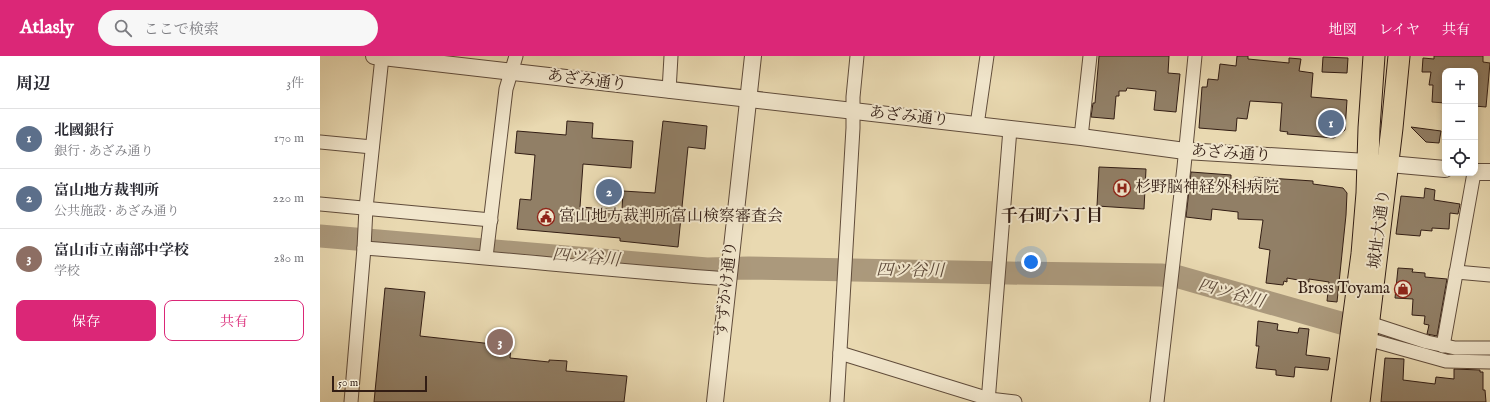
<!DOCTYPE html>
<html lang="ja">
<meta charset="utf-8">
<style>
body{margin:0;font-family:"IM FELL English","Noto Serif JP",serif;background:#f7f7f7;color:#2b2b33}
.controls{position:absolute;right:12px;top:12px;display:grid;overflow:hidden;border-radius:8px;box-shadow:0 2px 6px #0003}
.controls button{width:36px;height:36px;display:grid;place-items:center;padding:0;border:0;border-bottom:1px solid #e1e1e2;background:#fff;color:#2b2b33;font:20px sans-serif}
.scale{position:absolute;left:12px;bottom:10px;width:95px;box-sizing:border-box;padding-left:4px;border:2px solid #321d14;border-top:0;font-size:11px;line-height:14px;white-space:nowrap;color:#321d14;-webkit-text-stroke:3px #f1e6cc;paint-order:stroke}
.you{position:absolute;left:711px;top:206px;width:14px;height:14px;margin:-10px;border:3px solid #fff;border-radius:50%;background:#1a73e8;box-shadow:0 0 0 6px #1a73e833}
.badge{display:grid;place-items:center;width:26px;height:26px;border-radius:50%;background:#db2777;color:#fff;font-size:13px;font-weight:700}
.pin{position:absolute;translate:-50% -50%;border:2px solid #fff;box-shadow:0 1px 4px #0006}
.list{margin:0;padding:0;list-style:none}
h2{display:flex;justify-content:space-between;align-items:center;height:52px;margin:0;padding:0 16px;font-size:17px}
h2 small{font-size:13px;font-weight:400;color:#7c7c81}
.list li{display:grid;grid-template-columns:26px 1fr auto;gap:12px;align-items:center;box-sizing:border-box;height:60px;padding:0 16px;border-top:1px solid #e1e1e2}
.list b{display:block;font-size:15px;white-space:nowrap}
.list p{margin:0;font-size:13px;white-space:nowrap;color:#7c7c81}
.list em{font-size:13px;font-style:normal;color:#7c7c81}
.actions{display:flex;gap:8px;padding:12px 16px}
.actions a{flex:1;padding:9px 0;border:1px solid #db2777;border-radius:8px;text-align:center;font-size:14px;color:#db2777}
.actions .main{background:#db2777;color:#fff}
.icon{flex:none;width:22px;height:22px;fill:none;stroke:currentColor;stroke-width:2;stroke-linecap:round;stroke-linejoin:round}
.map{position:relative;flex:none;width:1170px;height:346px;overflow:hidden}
header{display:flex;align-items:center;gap:24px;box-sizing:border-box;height:56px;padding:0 20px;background:#db2777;color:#fff}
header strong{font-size:19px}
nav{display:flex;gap:22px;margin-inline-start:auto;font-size:14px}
.search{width:280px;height:36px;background:#f7f7f7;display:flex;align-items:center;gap:10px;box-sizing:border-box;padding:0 14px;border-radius:22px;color:#7c7c81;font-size:15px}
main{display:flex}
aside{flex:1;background:#fff}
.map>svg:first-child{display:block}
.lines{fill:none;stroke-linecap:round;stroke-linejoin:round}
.river{stroke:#ab997c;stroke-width:23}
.building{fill:#917f66;stroke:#321d14}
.minor-casing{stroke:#604c3b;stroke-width:15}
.tertiary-casing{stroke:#604c3b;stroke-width:18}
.trunk-casing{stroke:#321d14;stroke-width:23}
.minor{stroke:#f1e6cc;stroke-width:13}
.tertiary{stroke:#f1e6cc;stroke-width:16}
.trunk{stroke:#e9d9b1;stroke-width:21}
.labels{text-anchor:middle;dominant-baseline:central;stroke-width:4;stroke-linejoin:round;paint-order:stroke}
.street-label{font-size:16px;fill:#321d14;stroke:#f1e6cc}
.poi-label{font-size:16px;fill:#321d14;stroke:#f1e6cc;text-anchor:start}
.neighbourhood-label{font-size:17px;font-weight:bold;fill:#321d14;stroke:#f1e6cc}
.water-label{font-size:17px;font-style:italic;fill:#5c4838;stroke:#f1e6cc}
</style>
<header>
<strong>Atlasly</strong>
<div class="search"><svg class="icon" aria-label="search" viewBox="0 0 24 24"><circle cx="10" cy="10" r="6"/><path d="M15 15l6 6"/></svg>ここで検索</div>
<nav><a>地図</a><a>レイヤ</a><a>共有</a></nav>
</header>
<main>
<aside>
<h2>周辺<small>3件</small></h2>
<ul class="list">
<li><span class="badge" style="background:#5c6f8a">1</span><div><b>北國銀行</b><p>銀行 · あざみ通り</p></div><em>170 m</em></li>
<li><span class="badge" style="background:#5c6f8a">2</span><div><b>富山地方裁判所</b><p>公共施設 · あざみ通り</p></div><em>220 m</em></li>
<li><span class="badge" style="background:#8d6e63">3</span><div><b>富山市立南部中学校</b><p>学校</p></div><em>280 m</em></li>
</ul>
<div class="actions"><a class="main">保存</a><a>共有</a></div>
</aside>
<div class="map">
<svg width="1170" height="346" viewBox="0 0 1170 346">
<rect width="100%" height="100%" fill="#e9d9b1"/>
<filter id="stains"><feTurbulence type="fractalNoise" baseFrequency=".005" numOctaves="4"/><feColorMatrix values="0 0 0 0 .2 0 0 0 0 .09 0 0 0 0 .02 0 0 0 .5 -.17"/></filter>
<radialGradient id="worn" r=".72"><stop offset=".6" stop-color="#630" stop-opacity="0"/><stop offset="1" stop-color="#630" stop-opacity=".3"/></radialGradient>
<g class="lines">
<path class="river" d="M0 180 387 213 429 212 688 217 841 219 859 221 1130 298H1162"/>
</g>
<g class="building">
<path d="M779 0H849L848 17 860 18 856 56 834 54 836 35 807 32 806 35H799V40H796L794 63 771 61 773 47H775Z"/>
<path d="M917 0H928V3L969 7V2L981 3 979 15 993 17 991 41 1027 44 1025 74 1014 82 967 78 968 76 960 75 962 47 930 45 927 63 917 62 916 75 879 72 882 31H887L888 23 898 24 900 8 916 10Z"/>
<path d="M1114 0H1163V6L1170 7 1166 51 1155 50V15H1125V47L1112 46 1113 29H1109L1111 16H1102L1103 2 1114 3Z"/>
<path d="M1003 1 1028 2 1027 17 1002 16Z"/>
<path d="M247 65 273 67 272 82 313 85 311 112 263 108 260 151 302 154 303 135 335 137 343 65 387 70 385 93 368 91 358 191 300 185V182L197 173 200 143 211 144 215 99 195 97 197 75 246 79Z"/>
<path d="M1091 71 1121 75 1119 87 1106 86Z"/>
<path d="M779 111 826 113 824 153 777 150Z"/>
<path d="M871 116 911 119V124L934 125V121L993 125V128L1023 132 1027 137 1026 159 1017 246 1007 245 1009 226 989 223V226L967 222V226L964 225 963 229 946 227 950 194 939 192 943 164 918 163V156L892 153 891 164 866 161Z"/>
<path d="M1105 132 1115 134 1114 144 1140 148 1138 158 1130 157 1129 173 1112 172V175L1101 174 1100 180 1076 178 1081 140 1104 142Z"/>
<path d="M1078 212 1093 213 1092 216 1105 217V221L1127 223 1117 280 1107 278 1109 269 1104 268 1105 260 1092 259 1093 243 1075 242Z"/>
<path d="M65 232 105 236 100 280 191 290 190 302 229 306V304L247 305 246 315 307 320 304 346H54Z"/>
<path d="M938 265 958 268 957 274 978 277 979 272 989 273 986 299 1010 302 1008 314 975 311 974 321 956 319V314L936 312 939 290H936Z"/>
<path d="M1065 302 1084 303 1083 324 1115 328 1116 321 1134 323V313L1160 314V316H1163V334H1165L1166 346H1061Z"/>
</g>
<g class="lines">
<g class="minor-casing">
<g id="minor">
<path d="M349 35 351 0"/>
<path d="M657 69 667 0"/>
<path d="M761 81 770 0"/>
<path d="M0 86 52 91"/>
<path d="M0 148 171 164"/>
<path d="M44 192C166 201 287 214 408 223"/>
<path d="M166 201 186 33 196 0"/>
<path d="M1136 216 1170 219"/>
<path d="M1049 267 1107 286 1135 292H1170"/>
<path d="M1047 283 1126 305 1170 306"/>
<path d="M1123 290 1154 117"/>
<path d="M520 297 669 343 695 346"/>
<path d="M31 346 44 192 46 152 62 1"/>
<path d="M517 346 533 72V41L537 0"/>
<path d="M668 346 690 73"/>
<path d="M837 346 864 111 875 0"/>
</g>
</g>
<g class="tertiary-casing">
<g id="tertiary">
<path d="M54 0 761 81 865 95 1047 106 1125 113"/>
<path d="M1155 116H1170"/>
<path d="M395 346 433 0"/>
</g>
</g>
<g class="trunk-casing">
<g id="trunk">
<path d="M1022 346 1042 198 1047 137 1049 72 1054 0"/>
<path d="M1039 346 1072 72 1079 0"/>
</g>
</g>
<use href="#minor" class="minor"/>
<use href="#tertiary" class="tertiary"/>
<use href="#trunk" class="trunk"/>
</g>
<defs>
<g id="hospital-ring" transform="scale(0.9)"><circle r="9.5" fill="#f1e6cc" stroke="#8f2418" stroke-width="1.5"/><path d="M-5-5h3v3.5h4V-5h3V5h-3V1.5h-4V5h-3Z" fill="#8f2418"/></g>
<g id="civic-ring" transform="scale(0.9)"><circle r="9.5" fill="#f1e6cc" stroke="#8f2418" stroke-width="1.5"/><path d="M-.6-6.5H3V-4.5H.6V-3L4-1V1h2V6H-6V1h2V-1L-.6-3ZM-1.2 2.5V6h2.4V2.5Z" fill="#8f2418"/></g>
<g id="shop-ring" transform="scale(0.9)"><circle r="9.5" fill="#f1e6cc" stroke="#8f2418" stroke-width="1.5"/><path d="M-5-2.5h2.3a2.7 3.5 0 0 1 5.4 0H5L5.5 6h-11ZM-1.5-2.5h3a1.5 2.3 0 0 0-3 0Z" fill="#8f2418"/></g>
</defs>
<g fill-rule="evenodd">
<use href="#hospital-ring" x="802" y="132"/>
<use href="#civic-ring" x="226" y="161"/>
<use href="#shop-ring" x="1083" y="233"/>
</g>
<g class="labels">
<g class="street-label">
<text transform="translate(267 25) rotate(7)">あざみ通り</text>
<text transform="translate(589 61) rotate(6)">あざみ通り</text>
<text transform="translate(911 98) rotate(4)">あざみ通り</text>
<text transform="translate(1060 173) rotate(-83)">城址大通り</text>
<text transform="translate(407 233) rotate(-84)">すずかけ通り</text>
</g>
<g class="poi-label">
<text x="815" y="132">杉野脳神経外科病院</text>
<text x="239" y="161">富山地方裁判所富山検察審査会</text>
<text x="1070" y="233" text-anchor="end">Bross Toyama</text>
</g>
<g class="neighbourhood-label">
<text x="732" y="160">千石町六丁目</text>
</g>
<g class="water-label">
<text transform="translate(266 202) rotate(5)">四ツ谷川</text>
<text transform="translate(590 215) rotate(1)">四ツ谷川</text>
<text transform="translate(911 238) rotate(15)">四ツ谷川</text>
</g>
</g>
<rect width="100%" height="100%" filter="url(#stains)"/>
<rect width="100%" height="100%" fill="url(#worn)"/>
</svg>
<div class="controls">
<button>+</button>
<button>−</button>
<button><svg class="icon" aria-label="locate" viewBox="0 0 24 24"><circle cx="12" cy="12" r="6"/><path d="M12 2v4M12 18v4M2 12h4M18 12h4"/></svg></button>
</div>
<div class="scale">50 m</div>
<div class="you"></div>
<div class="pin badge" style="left:1011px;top:67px;background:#5c6f8a">1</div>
<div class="pin badge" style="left:289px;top:136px;background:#5c6f8a">2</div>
<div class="pin badge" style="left:180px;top:286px;background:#8d6e63">3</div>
</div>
</main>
